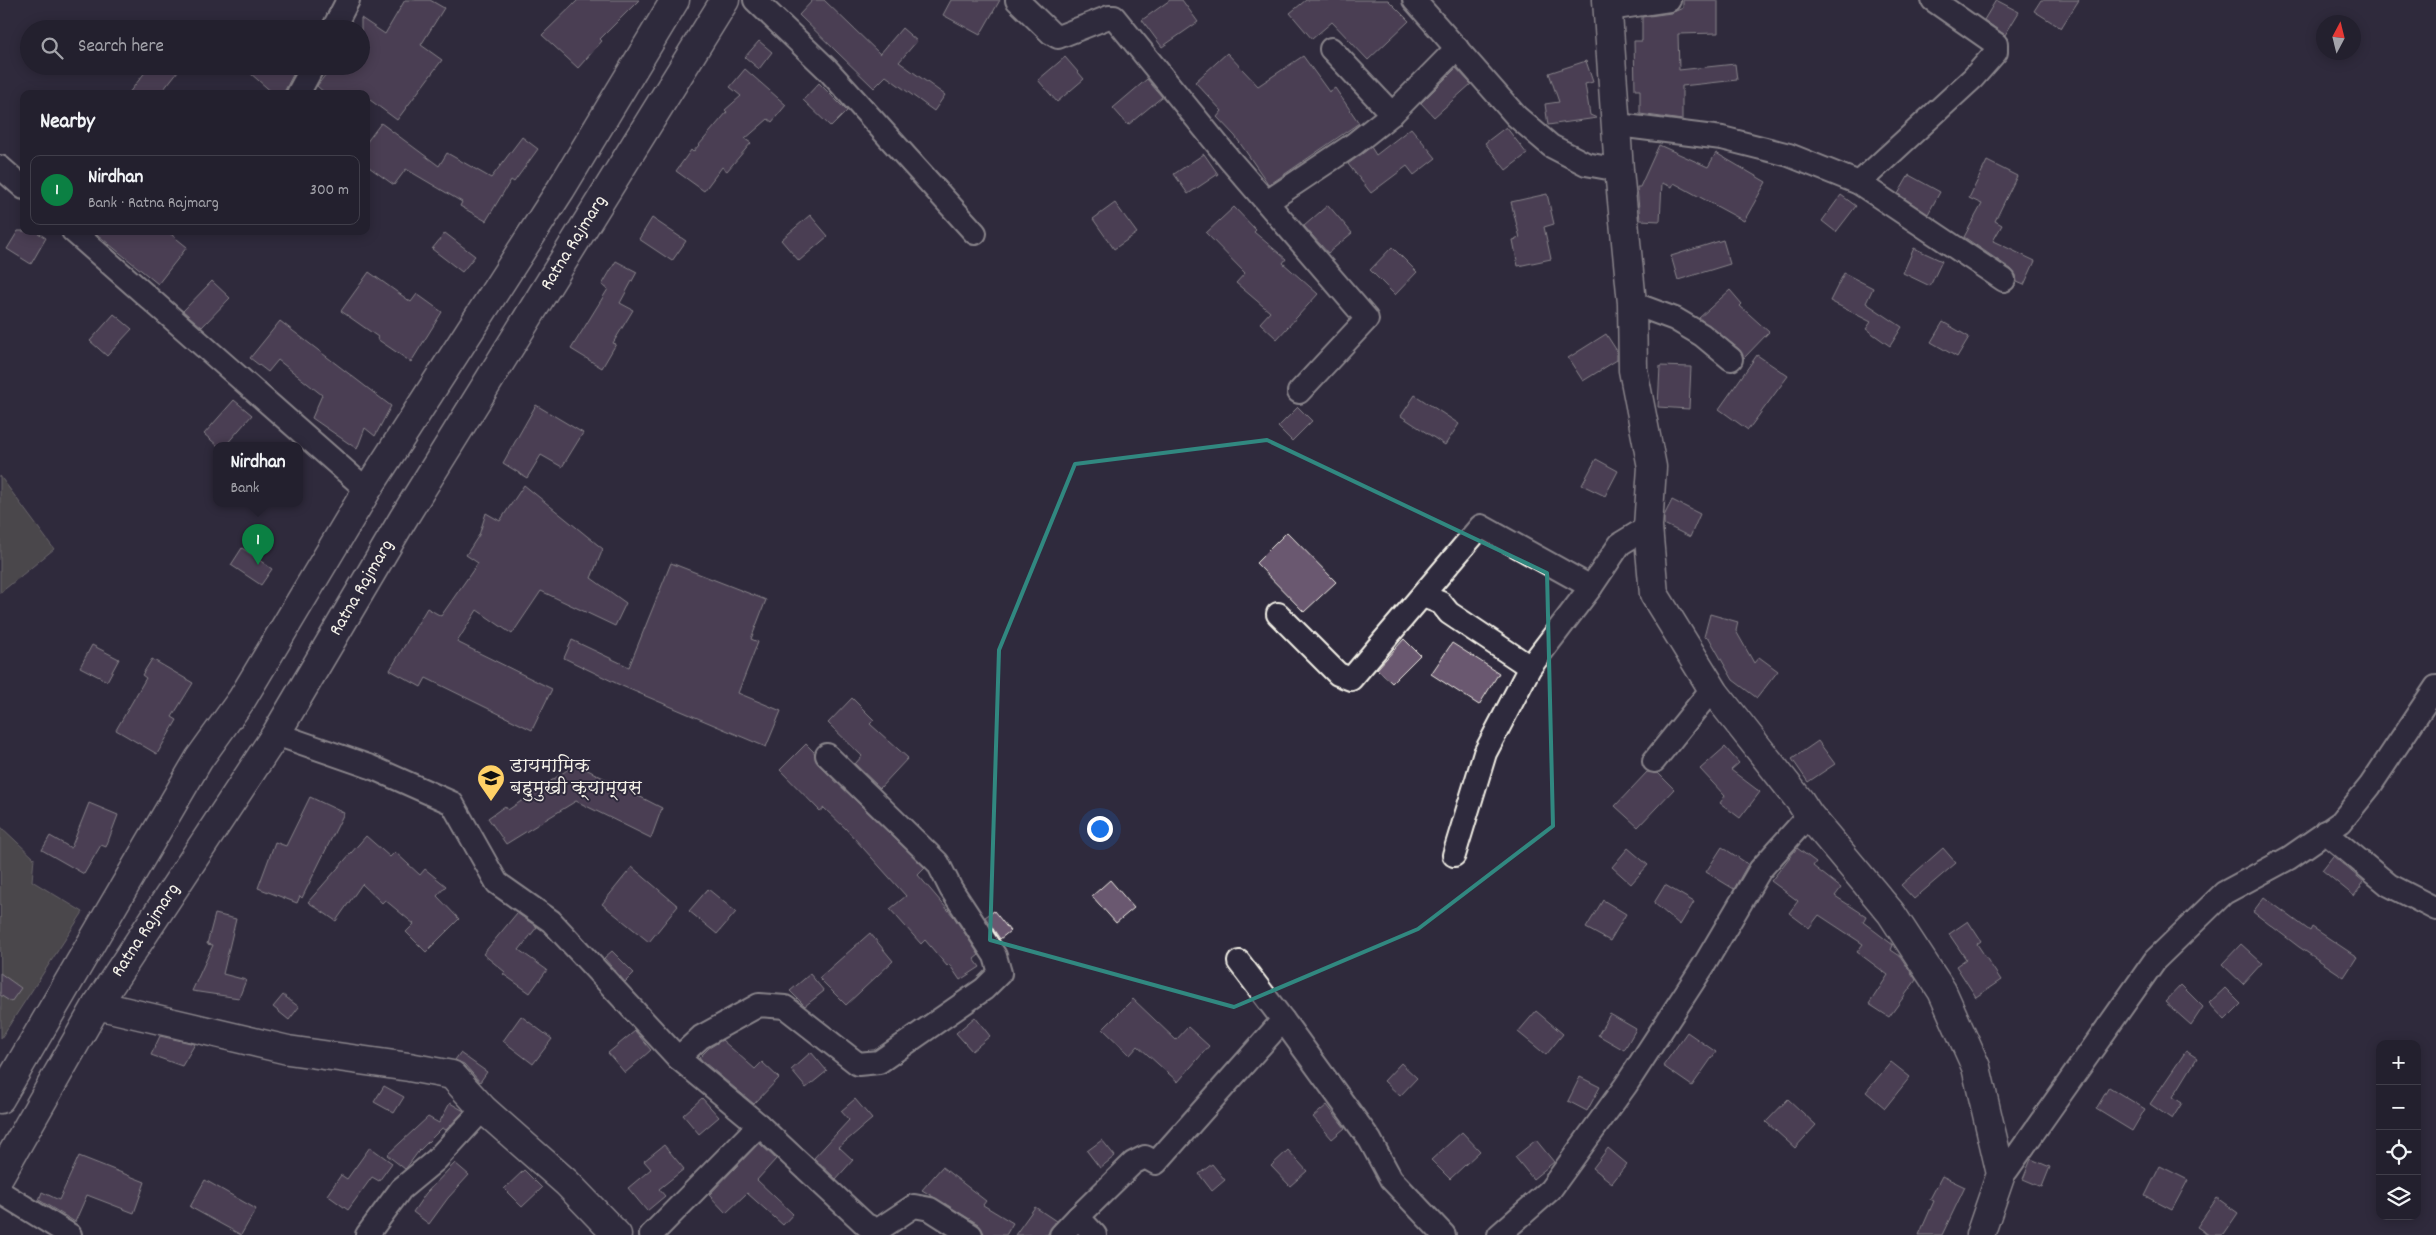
<!DOCTYPE html>
<meta charset="utf-8">
<style>
body{margin:0;font-family:Dekko,"Playpen Sans Deva",sans-serif;background:#2f2d3a;color:#f1f3f6}
.controls{position:absolute;right:15px;bottom:15px;display:grid;overflow:hidden;border-radius:10px;box-shadow:0 2px 12px #0003}
.controls button{width:45px;height:45px;display:grid;place-items:center;padding:0;border:0;border-bottom:1px solid #403e4a;background:#23202e;color:#f1f3f6;font:25px sans-serif}
.compass{position:absolute;left:2316px;top:15px;width:45px;height:45px;border-radius:50%;background:#23202e;box-shadow:0 2px 12px #0003;rotate:7deg}
.you{position:absolute;left:1099px;top:828px;width:18px;height:18px;margin:-12px;border:4px solid #fff;border-radius:50%;background:#1a73e8;box-shadow:0 0 0 8px #1a73e833}
.badge{display:grid;place-items:center;width:32px;height:32px;border-radius:50%;background:#0b8043;color:#fff;font-size:16px;font-weight:700}
.pin{position:absolute;translate:-50% -41px;filter:drop-shadow(0 1px 2px #0008)}
.pin::after{content:'';position:absolute;top:26px;width:18px;height:15px;background:inherit;clip-path:polygon(0 0,100% 0,50% 100%)}
.popup{position:absolute;left:213px;top:442px;width:90px;height:65px;box-sizing:border-box;display:grid;place-content:center;border-radius:10px;background:#23202e;filter:drop-shadow(0 1px 4px #0005);font-size:16px;white-space:nowrap;color:#a3a3aa}
.popup b{font-size:19px;color:#f1f3f6}
.popup::after{content:'';position:absolute;left:50%;top:100%;margin-left:-10px;border:10px solid transparent;border-top-color:#23202e}
.list{margin:0;padding:0;list-style:none}
h2{display:flex;justify-content:space-between;align-items:center;height:65px;margin:0;padding:0 20px;font-size:21px}
h2 small{font-size:16px;font-weight:400;color:#a3a3aa}
.list li{display:grid;grid-template-columns:32px 1fr auto;gap:15px;align-items:center;box-sizing:border-box;height:70px;margin:0 10px 10px;padding:0 10px;border:1px solid #403e4a;border-radius:10px}
.list b{display:block;font-size:19px;white-space:nowrap}
.list p{margin:0;font-size:16px;white-space:nowrap;color:#a3a3aa}
.list em{font-size:16px;font-style:normal;color:#a3a3aa}
.icon{flex:none;width:28px;height:28px;fill:none;stroke:currentColor;stroke-width:2;stroke-linecap:round;stroke-linejoin:round}
.map{position:relative;flex:none;width:2436px;height:1235px;overflow:hidden}
.search{position:absolute;background:#23202e;box-shadow:0 2px 12px #0003;left:20px;top:20px;width:350px;height:55px;display:flex;align-items:center;gap:12px;box-sizing:border-box;padding:0 18px;border-radius:28px;color:#a3a3aa;font-size:19px}
.panel{position:absolute;background:#23202e;box-shadow:0 2px 12px #0003;left:20px;top:90px;width:350px;height:145px;border-radius:10px}
.map>svg:first-child{display:block}
.green{fill:#6a6b5d;stroke:#afaea2}
.building{fill:#6b5870;stroke:#f4f1e8}
.lines{fill:none;stroke-linecap:round;stroke-linejoin:round}
.minor-casing{stroke:#f4f1e8;stroke-width:26}
.tertiary-casing{stroke:#f4f1e8;stroke-width:31}
.trunk-casing{stroke:#f4f1e8;stroke-width:31}
.minor{stroke:#2f2a3d;stroke-width:22}
.tertiary{stroke:#2f2a3d;stroke-width:28}
.trunk{stroke:#2f2a3d;stroke-width:28}
.marked{fill:none;stroke:#318880;stroke-width:4;stroke-linejoin:round}
.labels{text-anchor:middle;dominant-baseline:central;stroke-width:4;stroke-linejoin:round;paint-order:stroke}
.street-label{font-size:19px;fill:#f4f1e8;stroke:#2f2a3d}
.poi-label{font-size:19px;fill:#f4f1e8;stroke:#2f2a3d;text-anchor:start}
</style>
<div class="map">
<svg width="2436" height="1235" viewBox="0 0 2436 1235">
<rect width="100%" height="100%" fill="#2f2a3d"/>
<filter id="ink" filterUnits="userSpaceOnUse"><feTurbulence type="fractalNoise" baseFrequency=".02" numOctaves="2"/><feDisplacementMap in="SourceGraphic" scale="10" xChannelSelector="R" yChannelSelector="G"/><feConvolveMatrix kernelMatrix="1 2 1 2 8 2 1 2 1" color-interpolation-filters="sRGB"/></filter>
<g filter="url(#ink)">
<g class="green">
<path d="M0 476 54 549 0 593Z"/>
<path d="M0 826 34 858 32 881 83 912 1 1038Z"/>
</g>
<g class="building">
<path d="M405 0H430L444 8 421 45 442 60 397 120 366 97V94H326L317 86 332 66H361V18L385 34Z"/>
<path d="M578 0H639L600 39 602 41 578 68 542 35Z"/>
<path d="M813 0H824L880 54 902 28 917 41 899 62 945 95 934 111 886 76 874 88 799 15Z"/>
<path d="M951 0H1000L980 35 943 15Z"/>
<path d="M1170 0H1182L1198 22 1162 47 1142 20Z"/>
<path d="M1306 0H1388L1409 21 1368 60 1332 22 1312 39 1290 13Z"/>
<path d="M1683 0H1718V33L1678 34 1679 70 1735 64 1737 80 1682 86V120L1640 114V90H1635L1634 41H1642V17L1671 13 1683 8Z"/>
<path d="M1996 0 2019 12 2005 35 1984 20Z"/>
<path d="M2041 0H2079L2061 28 2034 11Z"/>
<path d="M759 41 772 52 759 69 745 57Z"/>
<path d="M1227 53 1258 86 1303 56 1329 92 1335 88 1359 123 1269 185 1235 136 1217 117 1222 111 1195 82Z"/>
<path d="M1065 57 1084 79 1057 102 1038 80Z"/>
<path d="M1586 61 1593 82 1585 84 1590 115 1597 118 1548 125 1545 104 1559 102 1549 73Z"/>
<path d="M150 66H182L160 94H128Z"/>
<path d="M242 66H289L295 71 283 94H274Z"/>
<path d="M1456 68 1471 84 1434 117 1421 103Z"/>
<path d="M745 69 786 105 772 122 768 119 745 139 751 143 727 171 722 167 704 191 676 171 691 150 693 152 727 112 725 110 741 96 730 87Z"/>
<path d="M1147 79 1162 97 1128 125 1113 108Z"/>
<path d="M819 83 847 111 831 127 803 100Z"/>
<path d="M381 123 439 166 447 153 491 178 522 137 538 149 514 182 511 180 486 221 460 206 462 202 406 169 394 185 366 165V143Z"/>
<path d="M1506 127 1527 154 1506 170 1485 143Z"/>
<path d="M1411 128 1436 158 1414 175 1407 166 1371 193 1348 164 1371 147 1376 155Z"/>
<path d="M1659 145 1708 167 1716 153 1766 182 1744 221 1674 183 1672 187 1662 183 1660 221 1640 220 1637 187H1640Z"/>
<path d="M1204 154 1218 174 1188 194 1174 174Z"/>
<path d="M1987 161 2017 176 1995 221 2002 225 1993 241 2035 261 2024 285 2017 282 2016 275 2011 269 1964 237 1982 204 1969 198Z"/>
<path d="M1909 175 1940 192 1928 214 1898 194Z"/>
<path d="M1547 194 1554 224 1544 227 1551 259 1518 266 1513 240 1520 238 1511 202Z"/>
<path d="M1841 195 1856 206 1836 232 1822 221Z"/>
<path d="M1115 203 1137 233 1114 249 1093 219Z"/>
<path d="M1328 205 1352 233 1328 253 1304 226Z"/>
<path d="M1234 207 1256 230 1254 232 1286 259 1283 263 1318 294 1277 339 1260 323 1270 312 1236 283 1245 273 1206 233Z"/>
<path d="M810 215 828 236 799 261 781 240Z"/>
<path d="M652 218 686 241 672 261 639 239Z"/>
<path d="M18 231H35L46 238 31 264 7 249Z"/>
<path d="M93 231H167L187 247 158 284Z"/>
<path d="M445 233 475 256 462 272 432 249Z"/>
<path d="M1723 240 1730 264 1678 280 1671 256Z"/>
<path d="M1392 247 1417 272 1395 295 1370 270Z"/>
<path d="M1914 248 1942 261 1930 286 1903 273Z"/>
<path d="M616 261 637 272 620 303 633 310 613 343 616 344 602 368 571 349 608 289 602 285Z"/>
<path d="M369 272 411 302 417 294 442 312 411 362 377 339 378 337 341 311Z"/>
<path d="M1844 273 1873 288 1866 303 1902 327 1890 346 1866 329 1871 322 1830 301Z"/>
<path d="M212 281 230 298 202 327 183 311Z"/>
<path d="M1730 290 1742 304 1740 306 1769 332 1744 358 1739 349 1699 318Z"/>
<path d="M114 314 132 329 107 356 90 341Z"/>
<path d="M280 321 391 406 375 436 365 428 357 449 312 418 322 395 278 360 268 372 250 358Z"/>
<path d="M1943 322 1969 337 1957 357 1931 342Z"/>
<path d="M1606 334 1617 351V360L1583 381 1568 358Z"/>
<path d="M1757 355 1788 376 1748 430 1719 409Z"/>
<path d="M1660 366 1691 367 1689 409 1658 407Z"/>
<path d="M1415 395 1459 424 1445 445 1401 416Z"/>
<path d="M234 400 252 415 225 446H218L204 434Z"/>
<path d="M536 405 583 433 562 467 541 455 527 478 503 463Z"/>
<path d="M1298 407 1312 421 1292 441 1278 427Z"/>
<path d="M1596 459 1618 471 1605 496 1582 485Z"/>
<path d="M524 485 603 549 591 578 626 603 615 626 541 591 512 634 477 610 457 642 552 689 532 730 426 678 421 687 390 670 427 608 441 616 478 563 466 555 479 535 486 513 500 521Z"/>
<path d="M1672 500 1700 514 1690 537 1664 524V516Z"/>
<path d="M1287 532 1336 582 1304 612 1256 563Z"/>
<path d="M242 548 272 569 261 585 231 565Z"/>
<path d="M671 563 766 600 751 639 758 642 738 693 781 711 766 747 622 686 564 658 572 640 629 667Z"/>
<path d="M1710 614 1738 622 1736 631 1754 663 1759 657 1778 671 1757 698 1733 680 1709 638 1704 637Z"/>
<path d="M1404 639 1420 655 1392 683 1377 669Z"/>
<path d="M1452 643 1499 673 1479 705 1431 674Z"/>
<path d="M92 645 119 659 107 681 80 667Z"/>
<path d="M152 659 193 683 172 717 177 720 157 754 116 730 146 678 142 675Z"/>
<path d="M852 698 874 720 870 724 908 758 880 788 855 764 862 756 828 723Z"/>
<path d="M1818 741 1835 764 1808 782 1792 759Z"/>
<path d="M806 744 814 752 818 764 925 868 918 875 954 917 979 955 974 959 980 967 960 980 949 964 947 966 925 940 921 944 890 909 906 896 846 829 824 808 820 811 780 770Z"/>
<path d="M1725 747 1739 763 1731 770 1760 792 1740 818 1720 803 1725 796 1700 769Z"/>
<path d="M576 764 662 808 651 838 576 801 506 844 488 818 505 806 508 810Z"/>
<path d="M1647 772 1658 773 1674 789 1638 827 1615 806Z"/>
<path d="M310 797 344 813 302 898 300 896 297 903 258 888 275 842 286 846Z"/>
<path d="M89 803 118 815 106 847 101 845 84 874 42 850 50 836 71 848Z"/>
<path d="M366 836 390 857 395 852 420 875 425 869 446 886 437 896 459 919 426 952 406 932 414 924 385 900 382 903 362 884 336 921 308 902Z"/>
<path d="M1722 847 1748 864 1734 889 1706 872Z"/>
<path d="M1628 848 1648 865 1631 884 1612 867Z"/>
<path d="M1797 848 1816 862 1813 866 1841 888 1835 896 1866 916 1863 922 1893 945 1891 950 1900 956 1916 980 1889 1017 1869 1004 1888 975 1857 952 1863 944 1819 915 1809 928 1789 913 1798 901 1771 881Z"/>
<path d="M1943 848 1956 863 1914 899 1901 885Z"/>
<path d="M2333 856 2364 882 2354 896 2322 870Z"/>
<path d="M632 867 678 906 649 942 602 904Z"/>
<path d="M1110 880 1134 908 1116 923 1092 896Z"/>
<path d="M1665 885 1694 902 1680 925 1654 903Z"/>
<path d="M708 889 736 912 717 934 689 911Z"/>
<path d="M2264 897 2310 931 2312 927 2357 957 2344 977 2299 947 2253 912Z"/>
<path d="M1603 900 1626 914 1610 941 1586 928Z"/>
<path d="M994 911 1010 931 1000 939 985 917Z"/>
<path d="M517 913 537 927 519 950 547 970 530 993 503 974 505 972 483 954Z"/>
<path d="M215 914 236 919 223 974 246 980 239 998 192 991 213 945 207 944Z"/>
<path d="M1968 921 1981 941 1977 944 2001 980 1976 997 1956 966 1966 959 1949 934Z"/>
<path d="M870 933 893 961 846 1005 819 978Z"/>
<path d="M2241 944 2262 963 2243 984 2222 964Z"/>
<path d="M612 951 634 973 625 982 604 958Z"/>
<path d="M0 973 21 988 11 1002 0 995Z"/>
<path d="M810 974 824 991 805 1006 790 991Z"/>
<path d="M2181 985 2203 1007 2191 1025 2165 1002Z"/>
<path d="M2225 988 2241 1004 2225 1020 2209 1003Z"/>
<path d="M283 995 299 1007 289 1020 273 1007Z"/>
<path d="M1133 999 1176 1040 1188 1027 1209 1046 1178 1082 1138 1046 1130 1055 1103 1029Z"/>
<path d="M1536 1011 1563 1034 1546 1055 1518 1032Z"/>
<path d="M1610 1014 1636 1029 1624 1050 1598 1035Z"/>
<path d="M521 1016 552 1039 533 1064 503 1041Z"/>
<path d="M975 1017 990 1036 972 1051 956 1033Z"/>
<path d="M635 1031 651 1050 625 1073 608 1053Z"/>
<path d="M1687 1032 1716 1052 1692 1086 1663 1066Z"/>
<path d="M160 1036 195 1044 182 1066 151 1055Z"/>
<path d="M722 1040 755 1069 762 1062 779 1078 754 1104 699 1058 709 1048Z"/>
<path d="M2186 1051 2197 1058 2173 1097 2182 1103 2172 1119 2150 1104Z"/>
<path d="M811 1052 827 1071 806 1088 791 1070Z"/>
<path d="M460 1053 487 1072 480 1082 464 1064 455 1060Z"/>
<path d="M1891 1062 1910 1077 1885 1108 1866 1092Z"/>
<path d="M1401 1063 1417 1078 1400 1096 1384 1081Z"/>
<path d="M1580 1077 1600 1087 1587 1111 1568 1101Z"/>
<path d="M384 1086 404 1097 394 1113 374 1102Z"/>
<path d="M2109 1087 2145 1109 2132 1131 2096 1109Z"/>
<path d="M702 1098 719 1117 699 1134 683 1115Z"/>
<path d="M855 1099 872 1119 839 1147 853 1160 836 1179 814 1158 849 1120 841 1111Z"/>
<path d="M1788 1099 1816 1125 1795 1148 1766 1122Z"/>
<path d="M450 1103 464 1111 446 1130 442 1128 418 1152 407 1167 405 1169 387 1155 428 1117 439 1123Z"/>
<path d="M1327 1105 1345 1128 1332 1139 1313 1117Z"/>
<path d="M1462 1132 1480 1151 1450 1179 1431 1160Z"/>
<path d="M1102 1140 1115 1156 1100 1168 1087 1151Z"/>
<path d="M1536 1140 1554 1162 1533 1179 1515 1157Z"/>
<path d="M759 1143 776 1159 757 1180 793 1214 783 1225 747 1193 726 1213 709 1195Z"/>
<path d="M664 1145 684 1169 659 1189 665 1196 647 1211 628 1188 651 1169 644 1161Z"/>
<path d="M370 1147 392 1163 379 1181 372 1177 348 1210 327 1195 341 1175 347 1179Z"/>
<path d="M1608 1148 1627 1164 1612 1183 1593 1168Z"/>
<path d="M1288 1150 1307 1171 1290 1186 1271 1166Z"/>
<path d="M79 1156 145 1182 134 1213 87 1195 75 1222 39 1200 42 1192 59 1200Z"/>
<path d="M2031 1159 2050 1167 2042 1187 2023 1179Z"/>
<path d="M455 1163 469 1175 448 1198 429 1224 413 1212 426 1193Z"/>
<path d="M1212 1164 1225 1180 1212 1191 1199 1174Z"/>
<path d="M2160 1166 2188 1180 2172 1210 2145 1196Z"/>
<path d="M942 1167 986 1201 983 1205 1013 1223 1006 1235H985L978 1224 922 1190Z"/>
<path d="M524 1170 542 1188 522 1207 504 1189Z"/>
<path d="M1942 1176 1965 1187 1942 1235H1919L1934 1201 1930 1199Z"/>
<path d="M205 1180 256 1209 241 1235 190 1207Z"/>
<path d="M2217 1198 2238 1213 2223 1235H2209L2197 1227Z"/>
<path d="M1035 1207 1056 1221 1047 1235H1015Z"/>
</g>
<g class="lines">
<g class="minor-casing">
<g id="minor">
<path d="M755 0 827 69 975 233"/>
<path d="M1017 0 1051 33 1058 37 1109 17H1114L1230 160 1367 319 1299 392"/>
<path d="M1414 0 1516 116 1551 146 1586 164 1619 170"/>
<path d="M1609 9 1669 0"/>
<path d="M333 29 348 0"/>
<path d="M1331 49 1392 114"/>
<path d="M298 94 313 66"/>
<path d="M1618 125 1722 138 1789 155 1859 183 2004 280"/>
<path d="M0 167 24 188"/>
<path d="M1859 183 1973 78 1996 52V44L1933 0"/>
<path d="M1267 202 1354 144 1392 114 1457 48"/>
<path d="M73 231 367 490"/>
<path d="M1632 303 1675 319 1702 335 1731 359"/>
<path d="M1423 596 1441 603 1449 613 1530 667"/>
<path d="M1278 614 1338 674 1351 679 1481 526 1591 587"/>
<path d="M276 734 371 767 452 803 497 883 551 921 678 1058 759 1125 866 1225 878 1230 914 1206 930 1209 971 1235"/>
<path d="M1654 761 1712 689"/>
<path d="M2325 832 2389 885 2436 909"/>
<path d="M1454 855 1485 753 1530 667 1591 587 1620 544 1648 527"/>
<path d="M1283 1020 1370 1140 1391 1179 1444 1235"/>
<path d="M678 1058 701 1037 759 1005 785 1007 858 1064 879 1062 984 989 1000 973 995 956 951 889 938 863 827 755"/>
<path d="M2001 1174 2007 1170 2155 960 2224 893 2289 858 2341 822 2370 786 2436 687"/>
<path d="M0 1192 70 1235"/>
<path d="M1078 1217 1133 1163 1145 1157 1156 1163 1283 1020 1239 962"/>
<path d="M367 1235 401 1189 436 1160 483 1109"/>
<path d="M651 1235 759 1125"/>
<path d="M1061 1235 1078 1217 1095 1235"/>
<path d="M1499 1235 1550 1190 1626 1085 1704 965 1760 870 1809 815"/>
</g>
</g>
<g class="tertiary-casing">
<g id="tertiary">
<path d="M1607 0 1619 170 1632 303 1633 370 1652 467 1648 527 1654 594 1715 693 1800 801 1809 815 1891 913 1942 991 1976 1067 2001 1174 1980 1235"/>
<path d="M97 1005 288 1050 409 1067 452 1075 483 1109 567 1183 617 1235"/>
</g>
</g>
<g class="trunk-casing">
<g id="trunk">
<path d="M0 1099 199 759 242 699 367 490 561 189 675 0"/>
<path id="s1" d="M0 1175 97 1005 276 734 403 519 725 0"/>
</g>
</g>
<use href="#minor" class="minor"/>
<use href="#tertiary" class="tertiary"/>
<use href="#trunk" class="trunk"/>
</g>
</g>
<path d="M0 0H2436V1235H0ZM1267 440 1547 573 1553 826 1418 929 1234 1007 990 940 999 650 1075 464Z" fill="#2f2a3d" fill-opacity=".55" fill-rule="evenodd"/>
<path class="marked" d="M1267 440 1547 573 1553 826 1418 929 1234 1007 990 940 999 650 1075 464Z"/>
<defs>
<g id="school-pin" transform="scale(1.4375)"><path d="M0 17L-7.5 6A9.5 9.5 0 1 1 7.5 6Z" fill="#ffd166" stroke="#2f2a3d"/><path d="M0-5L7-2L0 1L-7-2ZM-4 1L0 2.5L4 1V4Q0 6-4 4Z" fill="#111"/></g>
</defs>
<g fill-rule="evenodd">
<use href="#school-pin" x="491" y="778"/>
</g>
<g class="labels">
<g class="street-label">
<text stroke="none"><textPath href="#s1" startOffset="1095">Ratna Rajmarg</textPath></text>
<text stroke="none"><textPath href="#s1" startOffset="690">Ratna Rajmarg</textPath></text>
<text stroke="none"><textPath href="#s1" startOffset="285">Ratna Rajmarg</textPath></text>
</g>
<g class="poi-label">
<text x="510" y="767">डायमामिक<tspan x="510" dy="22">बहुमुखी क्याम्पस</tspan></text>
</g>
</g>
</svg>
<div class="controls">
<button>+</button>
<button>−</button>
<button><svg class="icon" aria-label="locate" viewBox="0 0 24 24"><circle cx="12" cy="12" r="6"/><path d="M12 2v4M12 18v4M2 12h4M18 12h4"/></svg></button>
<button><svg class="icon" aria-label="layers" viewBox="0 0 24 24"><path d="M12 4l9 5-9 5-9-5zM3 14l9 5 9-5"/></svg></button>
</div>
<svg class="compass" viewBox="-18 -18 36 36"><path d="M0-13l5 13h-10z" fill="#e53935"/><path d="M0 13l5-13h-10z" fill="#a3a3aa"/></svg>
<div class="you"></div>
<div class="pin badge" style="left:258px;top:565px">1</div>
<div class="popup"><b>Nirdhan</b>Bank</div>
<div class="search"><svg class="icon" aria-label="search" viewBox="0 0 24 24"><circle cx="10" cy="10" r="6"/><path d="M15 15l6 6"/></svg>Search here</div>
<section class="panel">
<h2>Nearby<small></small></h2>
<ul class="list">
<li><span class="badge">1</span><div><b>Nirdhan</b><p>Bank · Ratna Rajmarg</p></div><em>300 m</em></li>
</ul>
</section>
</div>
